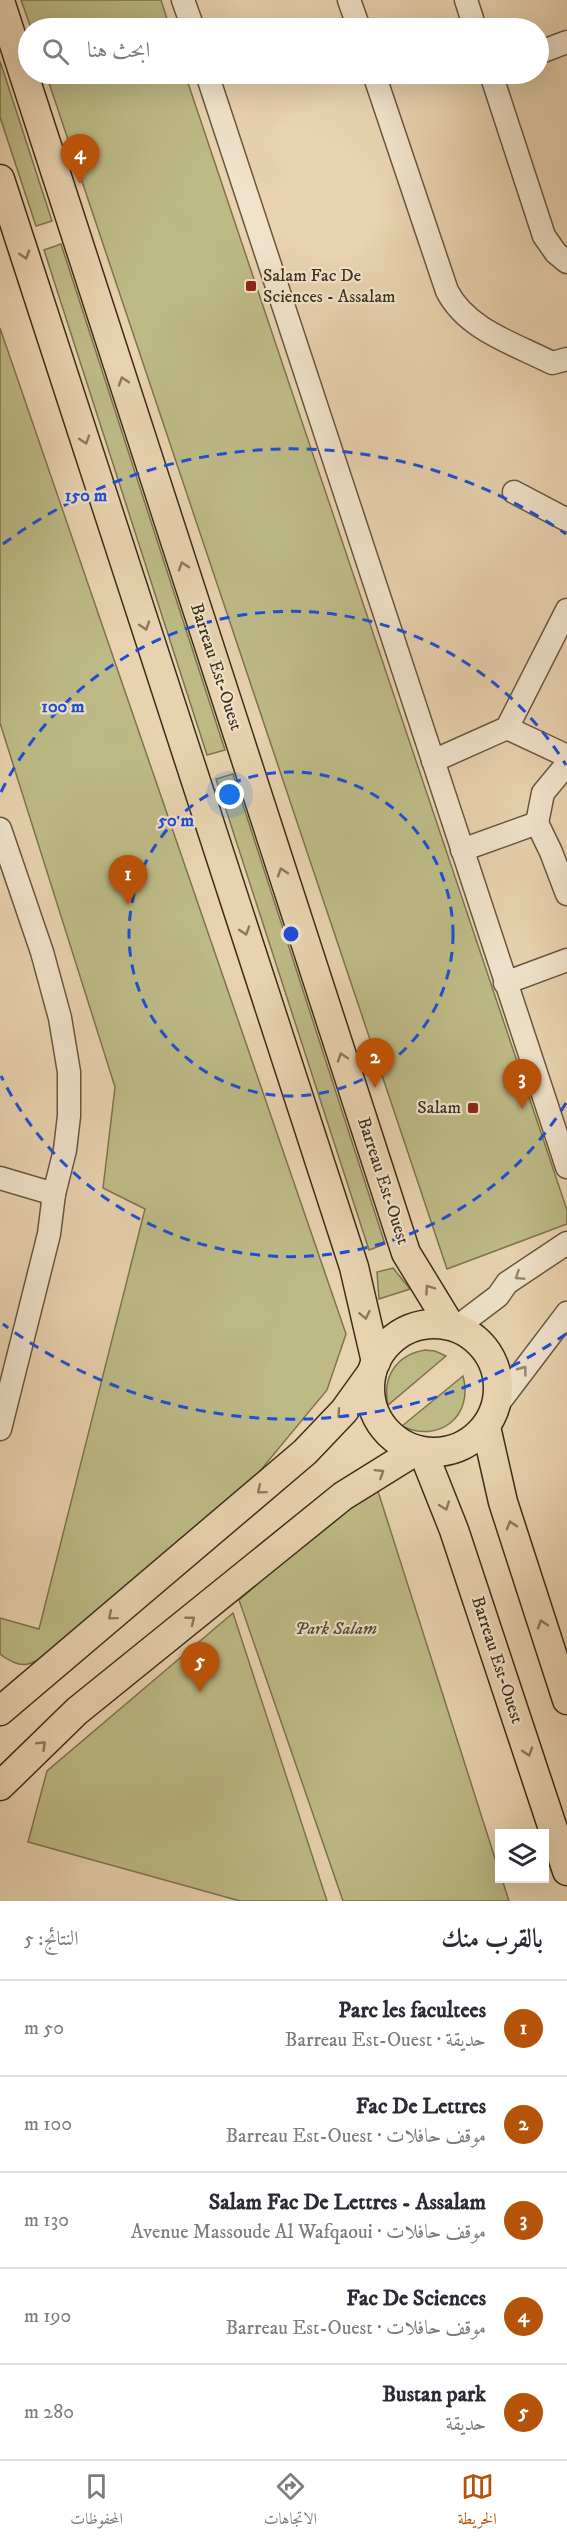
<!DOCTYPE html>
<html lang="ar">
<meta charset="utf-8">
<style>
body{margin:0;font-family:"IM FELL DW Pica",Amiri,serif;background:#f2f2f3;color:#2b2b33;direction:rtl}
.controls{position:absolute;right:18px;bottom:18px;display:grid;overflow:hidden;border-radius:0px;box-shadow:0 6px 24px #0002}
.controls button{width:54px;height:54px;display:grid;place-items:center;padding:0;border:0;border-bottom:2px solid #e1e1e2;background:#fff;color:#2b2b33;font:30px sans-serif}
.you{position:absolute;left:230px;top:795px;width:21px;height:21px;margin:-15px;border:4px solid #fff;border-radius:50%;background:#1a73e8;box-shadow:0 0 0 9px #1a73e833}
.badge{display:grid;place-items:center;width:39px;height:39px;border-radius:50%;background:#b45309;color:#fff;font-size:20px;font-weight:700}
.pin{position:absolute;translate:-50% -50px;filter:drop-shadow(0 2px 3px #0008)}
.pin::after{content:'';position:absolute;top:32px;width:21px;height:18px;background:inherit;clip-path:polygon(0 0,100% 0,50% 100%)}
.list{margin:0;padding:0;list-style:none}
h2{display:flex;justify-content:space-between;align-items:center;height:78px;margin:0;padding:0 24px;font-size:26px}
h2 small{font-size:20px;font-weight:400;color:#7c7c81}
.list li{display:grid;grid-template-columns:39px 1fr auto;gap:18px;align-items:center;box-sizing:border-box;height:96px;padding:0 24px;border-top:2px solid #e1e1e2}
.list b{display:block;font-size:22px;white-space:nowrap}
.list p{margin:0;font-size:20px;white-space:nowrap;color:#7c7c81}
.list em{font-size:20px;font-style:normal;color:#7c7c81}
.icon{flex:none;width:33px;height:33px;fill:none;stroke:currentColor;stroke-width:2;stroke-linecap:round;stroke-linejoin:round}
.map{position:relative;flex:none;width:567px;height:1901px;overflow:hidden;direction:ltr}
.search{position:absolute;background:#fff;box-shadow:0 6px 24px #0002;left:18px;right:18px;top:18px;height:66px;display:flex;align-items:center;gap:15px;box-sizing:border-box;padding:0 21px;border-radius:33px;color:#7c7c81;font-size:22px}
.sheet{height:558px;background:#fff}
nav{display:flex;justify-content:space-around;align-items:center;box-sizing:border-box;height:84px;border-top:2px solid #e1e1e2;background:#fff;font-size:16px;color:#7c7c81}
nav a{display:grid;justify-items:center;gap:3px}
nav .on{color:#b45309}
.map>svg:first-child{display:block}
.green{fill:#bdba86;stroke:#7d7450;stroke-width:1.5}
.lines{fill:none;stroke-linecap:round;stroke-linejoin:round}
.minor-casing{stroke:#685740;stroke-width:25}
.major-casing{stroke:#3d2e1b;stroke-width:31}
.minor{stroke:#f0e2cb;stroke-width:22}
.major{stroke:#e8d2af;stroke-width:28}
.oneway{stroke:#8a785e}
.oneway2{stroke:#968873}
.ring{fill:none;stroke:#1d4ed8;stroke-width:3;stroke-dasharray:10 8}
.poi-dot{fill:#8f2418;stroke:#f0e2cb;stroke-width:2}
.labels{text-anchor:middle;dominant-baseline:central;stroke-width:4.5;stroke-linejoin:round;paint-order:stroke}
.poi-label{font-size:18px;fill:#3d2e1b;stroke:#f0e2cb;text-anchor:start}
.street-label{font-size:18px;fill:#3d2e1b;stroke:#f0e2cb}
.park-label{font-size:18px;font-style:italic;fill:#574a30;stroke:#f0e2cb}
.centre{fill:#1d4ed8;stroke:#f0e2cb;stroke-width:3}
.ring-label{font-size:18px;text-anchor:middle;font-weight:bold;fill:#1d4ed8;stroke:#f0e2cb;stroke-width:4.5;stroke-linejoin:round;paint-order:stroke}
</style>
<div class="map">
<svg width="567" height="1901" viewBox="0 0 567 1901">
<rect width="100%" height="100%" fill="#e8d2af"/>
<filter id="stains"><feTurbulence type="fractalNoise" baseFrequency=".00333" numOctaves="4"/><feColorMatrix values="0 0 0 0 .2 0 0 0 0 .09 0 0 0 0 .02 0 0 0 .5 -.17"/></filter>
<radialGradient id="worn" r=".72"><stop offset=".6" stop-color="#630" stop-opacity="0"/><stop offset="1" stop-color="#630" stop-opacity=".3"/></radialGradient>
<g class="green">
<path d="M21 0H161L170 28H31Z"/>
<path d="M0 61 52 221 36 226 0 117Z"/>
<path d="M46 74H185L567 1210V1224L447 1269Z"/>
<path d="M61 244 225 750 207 755 44 250Z"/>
<path d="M0 328 346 1334 327 1390 226 1512 57 1649C33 1663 25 1673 0 1654V1618L39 1629 145 1209 103 1188 115 1087 0 723Z"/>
<path d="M233 774 385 1244 369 1250 216 779Z"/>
<path d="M393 1268 410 1289 379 1299 377 1272Z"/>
<path d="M425 1350 435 1351 446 1356 388 1405C382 1377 396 1355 425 1350Z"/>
<path d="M463 1376C474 1416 439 1444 402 1426Z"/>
<path d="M376 1485 499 1871 500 1878 502 1879 509 1901H343L239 1600 314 1535Z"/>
<path d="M233 1613 327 1901H240L28 1842 47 1771Z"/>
</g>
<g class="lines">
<g class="minor-casing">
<g id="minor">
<path d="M183 0 193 28"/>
<path d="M349 0 359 28"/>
<path d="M466 0 475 28"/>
<path d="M538 53 567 42"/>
<path d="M207 74 567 1167"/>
<path d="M374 74 447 291C467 330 515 344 552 363L567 359"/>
<path d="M491 74 544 236 556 253 567 262"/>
<path d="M514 492 567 520"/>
<path d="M507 728 567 756"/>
<path d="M433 761 507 728 567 610"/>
<path d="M567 764 543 793 537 823 551 852 567 894"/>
<path d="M0 829 42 952 60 1018 69 1072V1116L65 1150 54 1194 49 1234 0 1429"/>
<path d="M462 850 537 823"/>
<path d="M505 983 567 960"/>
<path d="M0 1178 54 1194"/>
<path d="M457 1327 498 1296 507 1283 567 1243"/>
<path d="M498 1404 567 1313"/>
</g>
</g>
<g class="major-casing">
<g id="major">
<path d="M0 1 406 1253 450 1325"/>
<path d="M0 179 354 1267 376 1362"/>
<circle cx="434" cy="1388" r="64"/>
<path d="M486 1427 503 1502 567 1700"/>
<path d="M423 1452 454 1530 567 1871"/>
<path d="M0 1711 305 1452 344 1411 372 1372"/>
<path d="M0 1786 77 1711 343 1496 417 1450"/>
</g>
</g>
<use href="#minor" class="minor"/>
<use href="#major" class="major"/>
</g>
<defs><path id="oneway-chevron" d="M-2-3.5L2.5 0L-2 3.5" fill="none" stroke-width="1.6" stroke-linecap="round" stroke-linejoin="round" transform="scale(1.5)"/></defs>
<g class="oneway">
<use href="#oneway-chevron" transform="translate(25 255) rotate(72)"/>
<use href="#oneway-chevron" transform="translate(123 381) rotate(-108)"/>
<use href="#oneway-chevron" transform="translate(85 440) rotate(72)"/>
<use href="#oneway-chevron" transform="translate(183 566) rotate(-108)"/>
<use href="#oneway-chevron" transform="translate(145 626) rotate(72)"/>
<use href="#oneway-chevron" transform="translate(282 872) rotate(-108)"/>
<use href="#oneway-chevron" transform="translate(245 931) rotate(72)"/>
<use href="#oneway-chevron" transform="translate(342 1057) rotate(-108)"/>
<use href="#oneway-chevron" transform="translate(429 1289) rotate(-125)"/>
<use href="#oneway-chevron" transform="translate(365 1315) rotate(78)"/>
<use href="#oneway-chevron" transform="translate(341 1414) rotate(131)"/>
<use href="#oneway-chevron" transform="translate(380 1473) rotate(-32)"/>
<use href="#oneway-chevron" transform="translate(261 1490) rotate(140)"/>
<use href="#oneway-chevron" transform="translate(445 1506) rotate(70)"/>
<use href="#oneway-chevron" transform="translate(511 1525) rotate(-107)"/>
<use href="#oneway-chevron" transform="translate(112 1616) rotate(140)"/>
<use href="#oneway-chevron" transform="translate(191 1620) rotate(-39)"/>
<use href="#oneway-chevron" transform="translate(542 1624) rotate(-108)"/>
<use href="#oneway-chevron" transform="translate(42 1745) rotate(-44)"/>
<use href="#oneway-chevron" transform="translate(528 1752) rotate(72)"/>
</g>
<g class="oneway2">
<use href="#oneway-chevron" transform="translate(519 1276) rotate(147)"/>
<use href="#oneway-chevron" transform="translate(523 1370) rotate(-53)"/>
</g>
<g class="ring">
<circle cx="291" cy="934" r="162"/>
<path d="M566 1103A323 323 0 0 1 1 1076M1 792A323 323 0 0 1 566 765"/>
<path d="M566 1334A485 485 0 0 1 3 1324M3 544A485 485 0 0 1 566 534"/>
</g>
<g class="poi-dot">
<rect x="245" y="280" width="12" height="12" rx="3"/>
<rect x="467" y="1102" width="12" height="12" rx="3"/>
</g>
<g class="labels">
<g class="poi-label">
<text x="263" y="276">Salam Fac De<tspan x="263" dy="21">Sciences - Assalam</tspan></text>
<text x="461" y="1108" text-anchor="end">Salam</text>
</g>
<g class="street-label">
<text transform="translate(216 667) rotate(72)">Barreau Est-Ouest</text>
<text transform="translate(383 1181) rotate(72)">Barreau Est-Ouest</text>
<text transform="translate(497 1660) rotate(72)">Barreau Est-Ouest</text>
</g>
<g class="park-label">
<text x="336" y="1629">Park Salam</text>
</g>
</g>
<circle cx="291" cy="934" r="9" class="centre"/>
<g class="ring-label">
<text x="86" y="501">150 m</text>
<text x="63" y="712">100 m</text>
<text x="176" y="826">50 m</text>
</g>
<rect width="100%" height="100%" filter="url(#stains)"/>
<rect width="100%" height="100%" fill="url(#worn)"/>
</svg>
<div class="controls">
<button><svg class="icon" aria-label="layers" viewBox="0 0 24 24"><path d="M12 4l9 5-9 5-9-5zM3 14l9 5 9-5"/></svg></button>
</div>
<div class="you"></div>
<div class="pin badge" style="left:128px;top:905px">1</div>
<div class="pin badge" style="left:375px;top:1088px">2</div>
<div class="pin badge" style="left:522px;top:1109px">3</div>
<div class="pin badge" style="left:80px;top:184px">4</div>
<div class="pin badge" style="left:200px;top:1692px">5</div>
<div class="search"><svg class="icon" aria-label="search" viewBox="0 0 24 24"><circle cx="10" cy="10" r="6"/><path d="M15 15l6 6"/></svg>ابحث هنا</div>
</div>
<section class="sheet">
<h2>بالقرب منك<small>النتائج: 5</small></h2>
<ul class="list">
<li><span class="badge">1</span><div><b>Parc les facultees</b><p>حديقة · Barreau Est-Ouest</p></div><em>50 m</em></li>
<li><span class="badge">2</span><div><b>Fac De Lettres</b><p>موقف حافلات · Barreau Est-Ouest</p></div><em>100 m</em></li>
<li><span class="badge">3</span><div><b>Salam Fac De Lettres - Assalam</b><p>موقف حافلات · Avenue Massoude Al Wafqaoui</p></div><em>130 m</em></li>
<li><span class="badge">4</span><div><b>Fac De Sciences</b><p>موقف حافلات · Barreau Est-Ouest</p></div><em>190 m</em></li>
<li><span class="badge">5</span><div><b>Bustan park</b><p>حديقة</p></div><em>280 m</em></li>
</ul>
</section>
<nav>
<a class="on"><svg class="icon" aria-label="map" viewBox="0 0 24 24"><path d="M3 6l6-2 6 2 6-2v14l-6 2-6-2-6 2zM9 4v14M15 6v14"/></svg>الخريطة</a>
<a><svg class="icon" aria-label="directions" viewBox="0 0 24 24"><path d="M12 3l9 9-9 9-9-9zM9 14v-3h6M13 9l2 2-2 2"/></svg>الاتجاهات</a>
<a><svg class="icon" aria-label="saved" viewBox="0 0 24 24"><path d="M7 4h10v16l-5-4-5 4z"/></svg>المحفوظات</a>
</nav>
